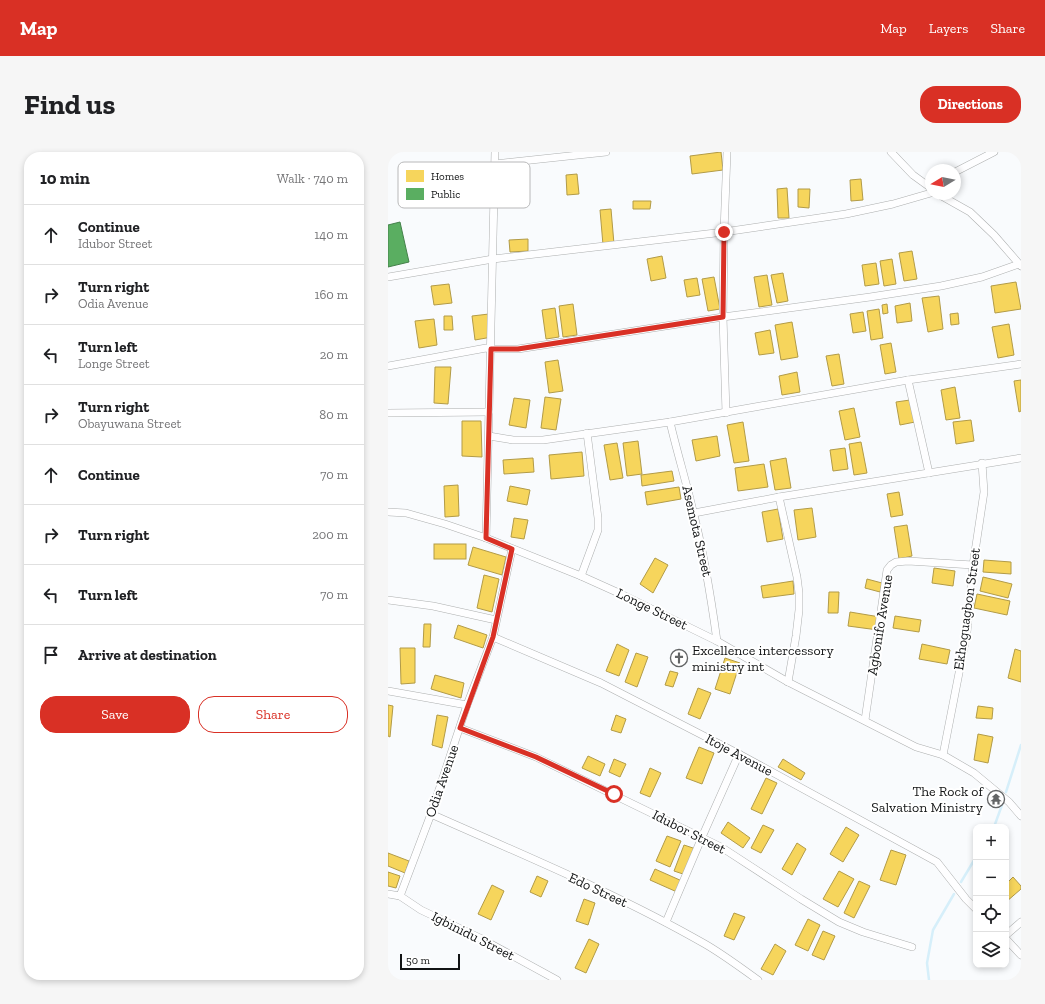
<!DOCTYPE html>
<meta charset="utf-8">
<style>
body{margin:0;font-family:"Zilla Slab",serif;background:#f6f6f6;color:#202124}
.controls{position:absolute;right:12px;bottom:12px;display:grid;overflow:hidden;border-radius:8px;box-shadow:0 2px 6px #0003}
.controls button{width:36px;height:36px;display:grid;place-items:center;padding:0;border:0;border-bottom:1px solid #e0e0e0;background:#fff;color:#202124;font:20px sans-serif}
.compass{position:absolute;left:537px;top:12px;width:36px;height:36px;border-radius:50%;background:#fff;box-shadow:0 2px 6px #0003;rotate:260deg}
.scale{position:absolute;left:12px;bottom:10px;width:60px;box-sizing:border-box;padding-left:4px;border:2px solid #121415;border-top:0;font-size:11px;line-height:14px;white-space:nowrap;color:#121415;-webkit-text-stroke:3px #fff;paint-order:stroke}
.stop{position:absolute;width:12px;height:12px;margin:-9px;border:3px solid #d93025;border-radius:50%;background:#fff}
.stop.end{background:#d93025;border-color:#fff;box-shadow:0 1px 4px #0008}
.list{margin:0;padding:0;list-style:none}
h2{display:flex;justify-content:space-between;align-items:center;height:52px;margin:0;padding:0 16px;font-size:17px}
h2 small{font-size:13px;font-weight:400;color:#757577}
.list li{display:grid;grid-template-columns:26px 1fr auto;gap:12px;align-items:center;box-sizing:border-box;height:60px;padding:0 16px;border-top:1px solid #e0e0e0}
.list b{display:block;font-size:15px;white-space:nowrap}
.list p{margin:0;font-size:13px;white-space:nowrap;color:#757577}
.list em{font-size:13px;font-style:normal;color:#757577}
.actions{display:flex;gap:8px;padding:12px 16px}
.actions a{flex:1;padding:9px 0;border:1px solid #d93025;border-radius:16px;text-align:center;font-size:14px;color:#d93025}
.actions .main{background:#d93025;color:#fff}
.icon{flex:none;width:22px;height:22px;fill:none;stroke:currentColor;stroke-width:2;stroke-linecap:round;stroke-linejoin:round}
.map{position:relative;flex:none;width:633px;height:828px;overflow:hidden;border-radius:16px}
header{display:flex;align-items:center;gap:24px;box-sizing:border-box;height:56px;padding:0 20px;background:#d93025;color:#fff}
header strong{font-size:19px}
nav{display:flex;gap:22px;margin-inline-start:auto;font-size:14px}
.intro{display:flex;align-items:center;justify-content:space-between;box-sizing:border-box;height:96px;padding:0 24px}
h1{margin:0;font-size:28px}
.button{padding:10px 18px;border-radius:16px;background:#d93025;color:#fff;font-size:14px;font-weight:700}
main{display:flex;gap:24px;padding:0 24px}
aside{flex:1;background:#fff;border-radius:16px;box-shadow:0 2px 6px #0003}
.map>svg:first-child{display:block}
.homes{fill:#f6d55c;stroke:#b29b47}
.public{fill:#5aae61;stroke:#44804a}
.lines{fill:none;stroke-linecap:round;stroke-linejoin:round}
.stream{stroke:#d6effa;stroke-width:2.5}
.minor-casing{stroke:#adafaf;stroke-width:8}
.minor{stroke:#fefeff;stroke-width:7}
.route{stroke:#d93025;stroke-width:5}
.labels{text-anchor:middle;dominant-baseline:central;stroke-width:4;stroke-linejoin:round;paint-order:stroke}
.street-label{font-size:14px;fill:#121415;stroke:#fff}
.poi-label{font-size:14px;fill:#121415;stroke:#fff;text-anchor:start}
.key{fill:#fff;stroke:#b8b8b9;stroke-width:1}
.key-label{font-size:11px;fill:#121415}
</style>
<header>
<strong>Map</strong>
<nav><a>Map</a><a>Layers</a><a>Share</a></nav>
</header>
<div class="intro"><h1>Find us</h1><a class="button">Directions</a></div>
<main>
<aside>
<h2>10 min<small>Walk · 740 m</small></h2>
<ul class="list">
<li><svg class="icon" aria-label="ahead" viewBox="0 0 24 24"><path d="M12 20V5M6 11l6-6 6 6"/></svg><div><b>Continue</b><p>Idubor Street</p></div><em>140 m</em></li>
<li><svg class="icon" aria-label="right" viewBox="0 0 24 24"><path d="M7 20v-9h11M14 6l5 5-5 5"/></svg><div><b>Turn right</b><p>Odia Avenue</p></div><em>160 m</em></li>
<li><svg class="icon" aria-label="left" viewBox="0 0 24 24"><path d="M17 20v-9H6M10 6l-5 5 5 5"/></svg><div><b>Turn left</b><p>Longe Street</p></div><em>20 m</em></li>
<li><svg class="icon" aria-label="right" viewBox="0 0 24 24"><path d="M7 20v-9h11M14 6l5 5-5 5"/></svg><div><b>Turn right</b><p>Obayuwana Street</p></div><em>80 m</em></li>
<li><svg class="icon" aria-label="ahead" viewBox="0 0 24 24"><path d="M12 20V5M6 11l6-6 6 6"/></svg><div><b>Continue</b></div><em>70 m</em></li>
<li><svg class="icon" aria-label="right" viewBox="0 0 24 24"><path d="M7 20v-9h11M14 6l5 5-5 5"/></svg><div><b>Turn right</b></div><em>200 m</em></li>
<li><svg class="icon" aria-label="left" viewBox="0 0 24 24"><path d="M17 20v-9H6M10 6l-5 5 5 5"/></svg><div><b>Turn left</b></div><em>70 m</em></li>
<li><svg class="icon" aria-label="arrive" viewBox="0 0 24 24"><path d="M6 21V4h12l-3 4 3 4H6"/></svg><div><b>Arrive at destination</b></div></li>
</ul>
<div class="actions"><a class="main">Save</a><a>Share</a></div>
</aside>
<div class="map">
<svg width="633" height="828" viewBox="0 0 633 828">
<rect width="100%" height="100%" fill="#f9fbfd"/>
<g class="homes">
<path d="M333 0 335 18 304 22 302 4Z"/>
<path d="M189 22 191 42 179 43 178 23Z"/>
<path d="M473 27 475 48 463 49 462 28Z"/>
<path d="M399 36 401 66H390L389 37Z"/>
<path d="M410 37H422L421 56 410 55Z"/>
<path d="M245 49H263L262 57H245Z"/>
<path d="M223 57 226 92 215 93 212 58Z"/>
<path d="M140 87V99L122 100 121 88Z"/>
<path d="M524 99 529 127 516 129 511 101Z"/>
<path d="M274 104 278 126 263 129 259 107Z"/>
<path d="M504 107 508 132 496 134 492 109Z"/>
<path d="M488 111 491 132 477 134 474 113Z"/>
<path d="M395 121 400 149 389 151 383 123Z"/>
<path d="M379 123 384 153 371 155 366 125Z"/>
<path d="M326 125 332 157 320 159 314 127Z"/>
<path d="M309 126 312 143 299 145 296 128Z"/>
<path d="M628 130 633 157 607 161 603 134Z"/>
<path d="M61 132 64 151 46 153 43 134Z"/>
<path d="M551 144 555 177 540 180 534 146Z"/>
<path d="M522 151 524 169 509 171 507 154Z"/>
<path d="M185 152 189 183 175 185 171 154Z"/>
<path d="M499 152 500 161 495 162 494 153Z"/>
<path d="M167 156 171 185 158 187 154 158Z"/>
<path d="M491 157 495 186 483 188 479 159Z"/>
<path d="M475 160 478 179 465 181 462 162Z"/>
<path d="M570 161 571 172 563 173 562 162Z"/>
<path d="M101 162 104 185 87 188 84 164Z"/>
<path d="M56 164H64L65 178H56Z"/>
<path d="M46 167 49 193 31 196 27 169Z"/>
<path d="M404 170 410 205 393 208 387 173Z"/>
<path d="M621 172 626 203 610 206 604 175Z"/>
<path d="M382 178 386 201 371 203 367 181Z"/>
<path d="M503 191 508 220 497 222 492 193Z"/>
<path d="M451 202 456 232 444 234 438 204Z"/>
<path d="M170 208 175 239 161 241 157 210Z"/>
<path d="M47 215H63L60 252 46 251Z"/>
<path d="M409 220 412 240 394 243 391 224Z"/>
<path d="M633 228V259L631 260 626 229Z"/>
<path d="M567 235 572 266 558 268 553 238Z"/>
<path d="M157 245 173 247 168 278 153 276Z"/>
<path d="M126 246 142 248 138 276 121 273Z"/>
<path d="M522 248 527 270 512 273 508 250Z"/>
<path d="M466 256 472 285 457 288 451 259Z"/>
<path d="M583 268 586 289 568 292 565 270Z"/>
<path d="M74 269H93L94 305 74 304Z"/>
<path d="M355 270 361 309 346 311 339 273Z"/>
<path d="M329 284 332 304 308 309 304 288Z"/>
<path d="M250 289 254 322 239 324 235 291Z"/>
<path d="M473 290 479 321 466 323 461 292Z"/>
<path d="M229 291 235 326 222 328 216 293Z"/>
<path d="M457 296 460 317 445 319 442 298Z"/>
<path d="M194 300 196 324 163 327 161 303Z"/>
<path d="M145 306 146 320 116 322 115 308Z"/>
<path d="M398 306 403 336 387 338 382 309Z"/>
<path d="M376 312 380 335 350 339 347 316Z"/>
<path d="M284 319 286 329 254 334 253 323Z"/>
<path d="M70 333 71 364 57 365 56 334Z"/>
<path d="M122 334 142 338 139 353 119 349Z"/>
<path d="M291 335 293 347 259 353 257 340Z"/>
<path d="M511 340 515 363 503 365 499 342Z"/>
<path d="M424 356 428 385 410 388 406 358Z"/>
<path d="M390 357 395 387 379 390 374 360Z"/>
<path d="M126 366 140 368 136 387 123 385Z"/>
<path d="M519 373 524 404 511 407 506 375Z"/>
<rect x="46" y="392" width="32" height="15"/>
<path d="M85 395 118 405 114 423 80 413Z"/>
<path d="M267 406 280 413 265 441 252 432Z"/>
<path d="M596 408 623 410V422L595 420Z"/>
<path d="M546 416 567 419 565 434 544 431Z"/>
<path d="M96 423 111 427 104 460 89 456Z"/>
<path d="M595 425 624 432 620 446 592 439Z"/>
<path d="M479 427 494 431 492 440 477 436Z"/>
<path d="M405 429 406 442 375 446 373 434Z"/>
<path d="M441 440H451L450 461H440Z"/>
<path d="M589 442 622 449 619 463 586 456Z"/>
<path d="M462 460 492 465 490 478 460 474Z"/>
<path d="M507 464 533 468 531 480 505 476Z"/>
<path d="M36 472H43L42 495H35Z"/>
<path d="M70 473 99 483 95 496 66 486Z"/>
<path d="M229 492 241 498 231 524 218 519Z"/>
<path d="M534 492 562 498 559 512 531 507Z"/>
<path d="M12 496H27V531L13 532Z"/>
<path d="M627 497 633 499V530L620 526Z"/>
<path d="M248 501 260 505 249 535 237 530Z"/>
<path d="M337 506 352 511 342 542 327 537Z"/>
<path d="M282 519 290 521 285 535 277 533Z"/>
<path d="M47 523 76 531 73 546 43 537Z"/>
<path d="M310 536 323 541 312 567 300 562Z"/>
<path d="M0 553 5 554 2 585 0 584Z"/>
<path d="M590 554 605 556 604 567 588 566Z"/>
<path d="M49 563 60 565 54 596 44 593Z"/>
<path d="M228 563 238 567 233 581 223 578Z"/>
<path d="M590 582 605 585 600 611 586 608Z"/>
<path d="M311 595 326 601 314 632 298 626Z"/>
<path d="M200 604 217 612 212 624 194 616Z"/>
<path d="M226 607 238 612 232 625 221 620Z"/>
<path d="M395 607 417 621 413 628 390 615Z"/>
<path d="M262 616 273 621 262 645 252 641Z"/>
<path d="M378 626 389 631 374 662 363 657Z"/>
<path d="M340 670 362 686 355 696 333 681Z"/>
<path d="M375 673 386 678 373 701 363 696Z"/>
<path d="M458 675 471 683 455 710 442 702Z"/>
<path d="M279 684 293 689 282 715 268 709Z"/>
<path d="M409 691 418 697 404 723 394 717Z"/>
<path d="M296 693 308 697 298 723 286 719Z"/>
<path d="M503 698 518 703 508 733 492 728Z"/>
<path d="M0 701 21 709 17 721 0 714Z"/>
<path d="M267 717 294 729 289 740 262 728Z"/>
<path d="M451 719 466 727 450 755 435 747Z"/>
<path d="M0 720 12 724 8 736 0 734Z"/>
<path d="M149 724 160 729 153 745 142 740Z"/>
<path d="M625 725 633 734V737L618 750V732Z"/>
<path d="M471 729 482 734 466 766 456 761Z"/>
<path d="M104 733 116 739 103 768 90 762Z"/>
<path d="M196 747 207 751 200 773 188 769Z"/>
<path d="M346 761 357 765 346 788 336 784Z"/>
<path d="M420 767 432 773 420 799 407 793Z"/>
<path d="M435 779 447 784 436 808 424 803Z"/>
<path d="M201 787 211 792 198 821 187 816Z"/>
<path d="M387 792 398 799 385 823 373 817Z"/>
</g>
<path class="public" d="M12 70 21 110 0 115V73Z"/>
<g class="lines">
<g class="stream">
<path d="M618 640 633 593"/>
<path d="M606 675 614 653"/>
<path d="M573 730 588 705"/>
<path d="M541 828 539 811 545 778 566 742"/>
</g>
<g class="minor-casing">
<g id="minor">
<path d="M503 0 525 23 543 36"/>
<path d="M107 12 218 0"/>
<path d="M567 20 606 0"/>
<path d="M550 42 582 60 606 83 633 114"/>
<path d="M0 125 105 107 336 80 458 62 505 52 543 41"/>
<path d="M0 214 98 196 103 197H130L335 165 482 145 553 134 594 125 631 112"/>
<path d="M520 228 541 321"/>
<path d="M0 261 101 260"/>
<path d="M338 261 335 165 336 80 339 0"/>
<path d="M282 270C289 300 298 329 305 359 316 402 323 445 329 489"/>
<path d="M101 284 125 288H155L282 270 520 228 633 212"/>
<path d="M391 345 409 425 411 441V458L408 484 400 530"/>
<path d="M0 360 18 361 57 372 98 386 193 424 233 442 329 489 400 530 528 595 555 603 586 621 621 650 633 664"/>
<path d="M306 361 391 345 633 306"/>
<path d="M98 386 107 0"/>
<path d="M193 424 210 378V366L199 281"/>
<path d="M0 448 45 454 108 468"/>
<path d="M105 485 213 531 351 602 549 710 578 747 588 757"/>
<path d="M0 539 79 553"/>
<path d="M477 568 499 418 503 413 508 410 520 409 585 413"/>
<path d="M72 576 148 605 333 695 413 747 451 770 475 780 524 795"/>
<path d="M555 603 579 480 585 413 596 340 594 311"/>
<path d="M43 662C135 703 230 742 317 792 336 803 353 816 370 828"/>
<path d="M0 742 12 744 33 758 92 786 169 828"/>
<path d="M12 744 43 662 79 553 105 485 124 397"/>
<path d="M278 770 314 685 351 602"/>
<path d="M618 783 633 770"/>
<path d="M618 787 633 803"/>
</g>
</g>
<use href="#minor" class="minor"/>
</g>
<g class="lines">
<path class="route" d="M226 642 148 605 72 576 105 485 124 397 98 386 103 197H130L335 165 336 80"/>
</g>
<defs>
<g id="church-ring" transform="scale(0.9)"><circle r="9.5" fill="#fff" stroke="#636566" stroke-width="1.5"/><path d="M-1.2-6h2.4v3.5h3.3v2.4h-3.3V6h-2.4V-.1h-3.3v-2.4h3.3Z" fill="#636566"/></g>
<g id="temple-ring" transform="scale(0.9)"><circle r="9.5" fill="#fff" stroke="#636566" stroke-width="1.5"/><path d="M0-6L5-2H3V0L6.5 2.5H4V6H1.5V3h-3V6H-4V2.5H-6.5L-3 0V-2H-5Z" fill="#636566"/></g>
</defs>
<g fill-rule="evenodd">
<use href="#church-ring" x="291" y="506"/>
<use href="#temple-ring" x="608" y="647"/>
</g>
<g class="labels">
<g class="street-label">
<text transform="translate(309 379) rotate(77)">Asemota Street</text>
<text transform="translate(264 457) rotate(26)">Longe Street</text>
<text transform="translate(579 457) rotate(-82)">Ekhoguagbon Street</text>
<text transform="translate(492 473) rotate(-81)">Agbonifo Avenue</text>
<text transform="translate(351 603) rotate(28)">Itoje Avenue</text>
<text transform="translate(54 629) rotate(-71)">Odia Avenue</text>
<text transform="translate(301 680) rotate(27)">Idubor Street</text>
<text transform="translate(210 738) rotate(25)">Edo Street</text>
<text transform="translate(85 784) rotate(27)">Igbinidu Street</text>
</g>
<g class="poi-label">
<text x="304" y="498">Excellence intercessory<tspan x="304" dy="16">ministry int</tspan></text>
<text x="595" y="639" text-anchor="end">The Rock of<tspan x="595" dy="16">Salvation Ministry</tspan></text>
</g>
</g>
<rect x="10" y="10" width="132" height="46" rx="6" class="key"/>
<rect x="18" y="18" width="18" height="12" fill="#f6d55c"/>
<rect x="18" y="36" width="18" height="12" fill="#5aae61"/>
<g class="key-label">
<text x="43" y="28">Homes</text>
<text x="43" y="46">Public</text>
</g>
</svg>
<div class="controls">
<button>+</button>
<button>−</button>
<button><svg class="icon" aria-label="locate" viewBox="0 0 24 24"><circle cx="12" cy="12" r="6"/><path d="M12 2v4M12 18v4M2 12h4M18 12h4"/></svg></button>
<button><svg class="icon" aria-label="layers" viewBox="0 0 24 24"><path d="M12 4l9 5-9 5-9-5zM3 14l9 5 9-5"/></svg></button>
</div>
<svg class="compass" viewBox="-18 -18 36 36"><path d="M0-13l5 13h-10z" fill="#e53935"/><path d="M0 13l5-13h-10z" fill="#757577"/></svg>
<div class="scale">50 m</div>
<div class="stop" style="left:226px;top:642px"></div>
<div class="stop end" style="left:336px;top:80px"></div>
</div>
</main>
